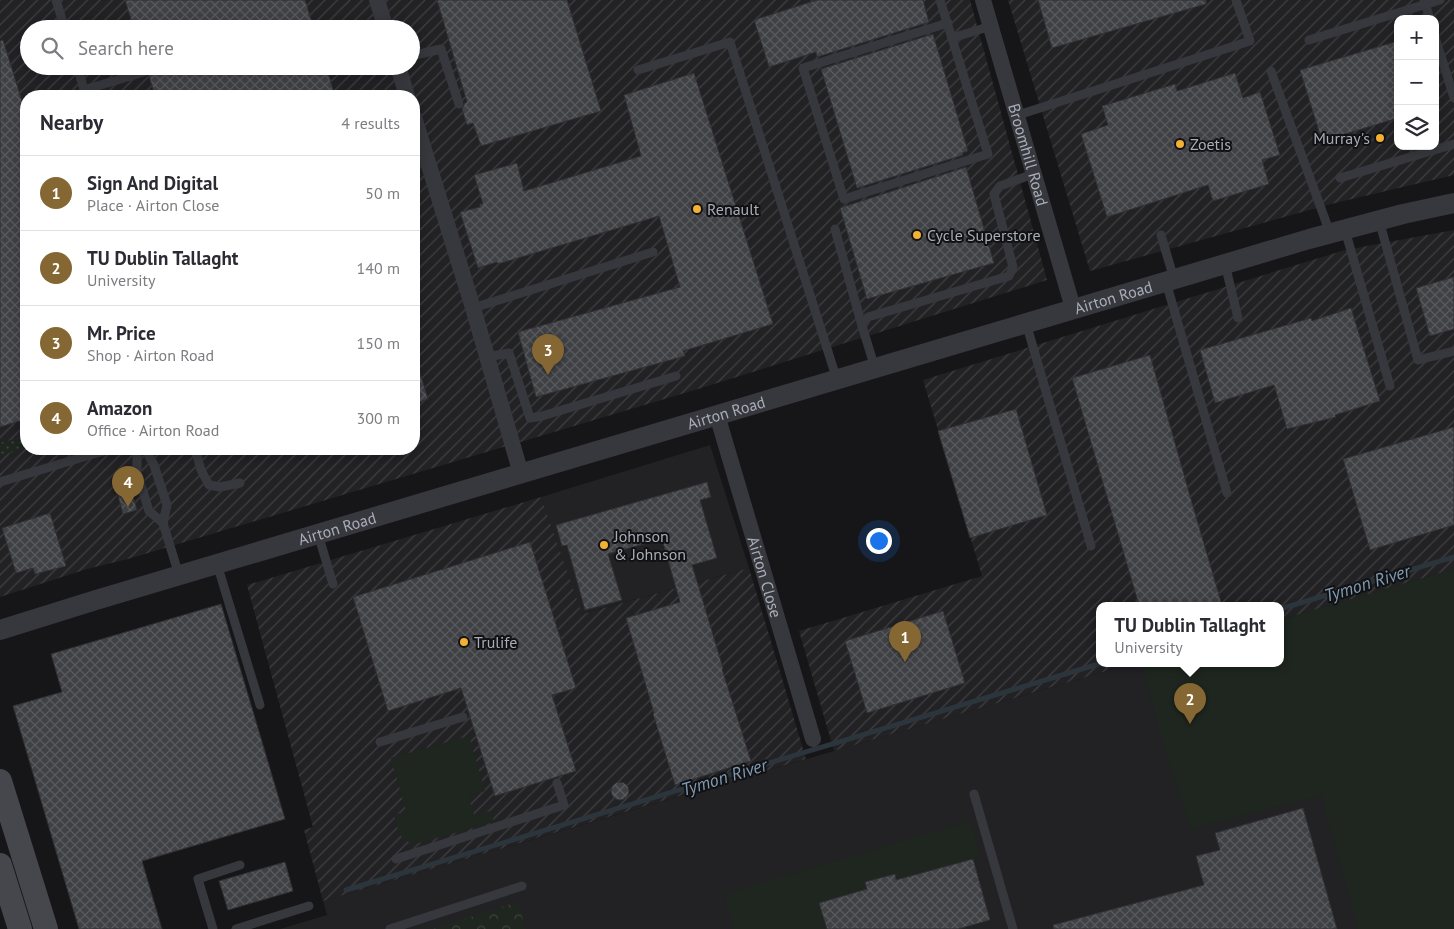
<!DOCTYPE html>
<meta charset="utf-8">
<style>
body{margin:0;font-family:"PT Sans",sans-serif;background:#f2f2f3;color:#2b2b33}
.controls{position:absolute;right:15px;top:15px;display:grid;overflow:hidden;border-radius:10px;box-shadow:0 2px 12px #0003}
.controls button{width:45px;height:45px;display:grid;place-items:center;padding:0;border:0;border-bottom:1px solid #e1e1e2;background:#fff;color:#2b2b33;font:25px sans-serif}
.you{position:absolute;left:878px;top:540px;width:18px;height:18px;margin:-12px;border:4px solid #fff;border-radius:50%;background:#1a73e8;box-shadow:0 0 0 8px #1a73e833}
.badge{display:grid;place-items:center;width:32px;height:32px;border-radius:50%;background:#856733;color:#fff;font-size:16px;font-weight:700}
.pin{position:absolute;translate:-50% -41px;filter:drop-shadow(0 1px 2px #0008)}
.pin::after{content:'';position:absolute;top:26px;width:18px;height:15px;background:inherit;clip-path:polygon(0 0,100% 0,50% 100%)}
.popup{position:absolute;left:1096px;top:602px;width:188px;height:65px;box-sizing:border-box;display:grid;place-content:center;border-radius:10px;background:#fff;filter:drop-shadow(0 1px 4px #0005);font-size:16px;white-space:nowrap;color:#7c7c81}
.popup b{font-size:19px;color:#2b2b33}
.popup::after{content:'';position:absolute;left:50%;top:100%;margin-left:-10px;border:10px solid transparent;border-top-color:#fff}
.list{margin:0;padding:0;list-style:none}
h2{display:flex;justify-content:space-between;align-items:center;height:65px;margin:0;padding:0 20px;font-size:21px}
h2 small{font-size:16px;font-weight:400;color:#7c7c81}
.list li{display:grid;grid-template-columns:32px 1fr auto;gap:15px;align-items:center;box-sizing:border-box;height:75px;padding:0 20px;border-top:1px solid #e1e1e2}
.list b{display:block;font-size:19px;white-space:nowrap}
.list p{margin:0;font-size:16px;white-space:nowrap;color:#7c7c81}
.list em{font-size:16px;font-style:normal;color:#7c7c81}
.icon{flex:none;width:28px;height:28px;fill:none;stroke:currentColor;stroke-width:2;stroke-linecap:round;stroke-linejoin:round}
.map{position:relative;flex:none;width:1454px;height:929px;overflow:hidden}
.search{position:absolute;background:#fff;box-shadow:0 2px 12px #0003;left:20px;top:20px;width:400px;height:55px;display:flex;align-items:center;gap:12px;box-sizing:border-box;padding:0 18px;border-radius:28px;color:#7c7c81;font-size:19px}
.panel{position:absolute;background:#fff;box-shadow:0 2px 12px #0003;left:20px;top:90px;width:400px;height:365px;border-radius:20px}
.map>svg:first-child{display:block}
.built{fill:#222225}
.industrial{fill:url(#industrial-furrows);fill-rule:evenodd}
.grass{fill:#1e261f}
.forest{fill:url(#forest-crowns)}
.garden{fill:url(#garden-dots)}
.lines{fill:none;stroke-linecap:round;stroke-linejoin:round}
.stream{stroke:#2c353c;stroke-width:5}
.building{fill:url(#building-cross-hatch);stroke:#303034}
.service{stroke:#37383d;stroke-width:9}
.minor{stroke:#37383d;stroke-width:16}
.tertiary{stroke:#37383d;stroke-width:20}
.secondary{stroke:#45474d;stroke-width:24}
.poi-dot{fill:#f2b134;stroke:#111113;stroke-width:2}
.labels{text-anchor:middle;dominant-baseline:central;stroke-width:4;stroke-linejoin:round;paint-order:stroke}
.poi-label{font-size:16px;fill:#a8adb8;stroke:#111113;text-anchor:start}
.street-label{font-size:16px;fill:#a8adb8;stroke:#111113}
.water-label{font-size:18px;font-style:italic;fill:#7f9bb3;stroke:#111113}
</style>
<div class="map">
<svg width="1454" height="929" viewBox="0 0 1454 929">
<defs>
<pattern id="industrial-furrows" width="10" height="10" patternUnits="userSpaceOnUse" patternTransform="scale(1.25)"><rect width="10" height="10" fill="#222225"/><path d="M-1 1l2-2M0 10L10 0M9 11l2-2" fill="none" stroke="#3f3f43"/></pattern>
<pattern id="forest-crowns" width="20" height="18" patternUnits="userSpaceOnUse" patternTransform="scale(1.25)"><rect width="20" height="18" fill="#1e261f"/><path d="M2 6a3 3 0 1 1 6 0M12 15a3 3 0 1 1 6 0" fill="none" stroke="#3c433d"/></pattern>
<pattern id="garden-dots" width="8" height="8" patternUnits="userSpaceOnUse" patternTransform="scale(1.25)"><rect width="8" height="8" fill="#1e261f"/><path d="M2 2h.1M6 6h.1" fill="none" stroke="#3c433d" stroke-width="1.8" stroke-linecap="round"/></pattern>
<pattern id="building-cross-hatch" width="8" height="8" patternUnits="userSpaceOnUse" patternTransform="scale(1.25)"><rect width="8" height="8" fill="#404145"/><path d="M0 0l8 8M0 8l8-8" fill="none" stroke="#595a5e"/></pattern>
</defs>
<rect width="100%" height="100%" fill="#161618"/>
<g class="built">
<path d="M710 445 749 568 581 614 541 497Z"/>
<path d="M1454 569V929H280L327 915 323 901 1134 663H1280V620Z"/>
</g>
<g class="industrial">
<path d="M0 0H970L1047 280 698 389 128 559 87 569 0 597ZM29 29H411V66H29ZM26 96H414V449H26Z"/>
<path d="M1008 0H1454V175L1331 204 1090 271ZM1398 19H1435V146H1398Z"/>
<path d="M1454 230V569L1280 620V605H1100V663H1134L834 751 799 631 982 576 923 380 1345 250Z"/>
<path d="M541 497 582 614 749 568 806 759 323 901 304 830 313 827 247 585Z"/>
</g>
<g class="grass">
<path d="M1454 569V929H1358L1321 795 1191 829 1167 757 1141 663H1280V620Z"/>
<path d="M469 736 485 791 468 796 474 815 491 811 494 822 419 843C400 845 398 830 394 815L406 811 391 758Z"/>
<path d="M970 821 981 857 896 880 895 874 865 882 867 889 819 903 827 929H734L724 894Z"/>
</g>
<path class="forest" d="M514 903 519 907 526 929H433Z"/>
<path class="garden" d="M18 438 20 444 26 443V448L0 456V443Z"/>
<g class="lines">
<g class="stream">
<path d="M1280 609 1454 557"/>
<path d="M346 890 1102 663"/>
</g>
</g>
<g class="building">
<path d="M125 0H305L314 29H134Z"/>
<path d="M437 0H567L601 111 481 146 473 123 467 125 462 109 465 103 467 102Z"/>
<path d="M817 0H923L929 22 817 57 816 52 769 67 754 20Z"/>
<path d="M1038 0H1206V4L1052 48Z"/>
<path d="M933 34 968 151 962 153 963 155 857 188 821 69Z"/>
<path d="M3 40 26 114V419L0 427V41Z"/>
<path d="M1398 41V118L1322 141 1300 70Z"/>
<path d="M146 66H326L335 96H155L149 76 150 70Z"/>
<path d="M694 73 773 324 683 351 685 356 536 397 518 332 680 287 659 216 498 264 497 262 478 268 460 212 480 207V204H483L474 175 517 163 524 191 641 156 624 95Z"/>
<path d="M1235 73 1243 98 1260 92 1280 155 1262 160 1269 184 1213 201 1208 185 1107 217 1081 134 1108 125 1102 106 1175 84 1177 91Z"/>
<path d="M966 167 994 263 867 299 840 208Z"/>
<path d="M1454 277V329L1430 336 1416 288Z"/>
<path d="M1351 308 1380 401 1335 415 1336 417 1287 429 1274 385 1215 403 1200 350 1311 318 1312 321Z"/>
<path d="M1150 355 1192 503 1222 605H1139L1072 378Z"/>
<path d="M414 363H417L428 399 414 404Z"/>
<path d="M1016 409 1047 515 970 538 938 431Z"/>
<path d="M1454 427V525L1370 550 1343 459Z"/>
<path d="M707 482 711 497 700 500 717 558 692 565 723 668 722 669 751 761 675 785 653 714 654 713 626 618 680 602 662 539 608 554 622 600 585 610 567 545 562 546 556 525Z"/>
<path d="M131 489 137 510 123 514 117 493Z"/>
<path d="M50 513 66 566 35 574 33 568 16 573 2 528Z"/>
<path d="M530 542 576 688 552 695 576 771 495 796 461 688 388 711 353 597Z"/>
<path d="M221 604 285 819 142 861 162 929H79L13 706 62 692 51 654Z"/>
<path d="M943 611 965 683 867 713 845 641Z"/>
<circle cx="620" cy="791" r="9"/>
<path d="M1303 808 1337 929H1054L1053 925 1204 885 1196 856 1220 850 1215 833Z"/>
<path d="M973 859 990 920 958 929H827L819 903 867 889 865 882 895 874 896 880Z"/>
<path d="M285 862 293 891 228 910 219 881Z"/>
</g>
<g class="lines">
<g class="service">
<path d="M56 0 65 29"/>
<path d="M940 0 988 154 844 199 803 68 948 23"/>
<path d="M1424 0 1430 19"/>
<path d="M1435 37 1454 98"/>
<path d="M952 38 991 26"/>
<path d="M1309 40 1440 0"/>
<path d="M411 56 441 49 459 104"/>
<path d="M77 66 86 96"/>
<path d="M638 70 730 42 837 380"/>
<path d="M1271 71 1330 233"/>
<path d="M84 90 144 72"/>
<path d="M1018 115 1250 41 1236 0"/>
<path d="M1340 178 1454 144"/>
<path d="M1379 220 1418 360 1454 351"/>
<path d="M835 229 862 326"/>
<path d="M1345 230 1390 386"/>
<path d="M1161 235 1174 279"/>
<path d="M1225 264 1238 318"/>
<path d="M1166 282 1227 493"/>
<path d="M473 308 653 252"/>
<path d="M1026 323 1091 546"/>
<path d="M487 357 509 353 530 418 542 416 676 376"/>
<path d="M875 368 862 326 868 317 1009 276 1013 267 994 194 1000 186 1033 174"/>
<path d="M137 449V472L149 511 163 523 167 505 154 465 145 449"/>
<path d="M195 449 201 470 209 485 220 487 240 483"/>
<path d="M0 482 110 449"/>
<path d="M163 523 179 575"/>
<path d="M318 534 333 584"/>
<path d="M217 564 260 705"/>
<path d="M380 742 463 717"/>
<path d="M974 794 1013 929"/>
<path d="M396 859 564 805 557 783"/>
<path d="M213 929 198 879 240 865"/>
<path d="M236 929 309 906"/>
<path d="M390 929 522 886"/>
</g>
<g class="minor">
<path d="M377 0 386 29"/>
<path id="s1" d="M983 0C1014 103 1043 206 1073 308"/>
<path d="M398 66 407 96"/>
<path d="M414 117 473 308 521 474"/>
<path id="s2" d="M717 415 813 739"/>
</g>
<path class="tertiary" id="s3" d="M0 630 96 600 1309 239 1403 214 1454 203"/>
<g class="secondary">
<path d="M0 781 46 929"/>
<path d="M0 865 20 929"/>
</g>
</g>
<g class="poi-dot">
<circle cx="1380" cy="138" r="5"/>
<circle cx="1180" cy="144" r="5"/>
<circle cx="697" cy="209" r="5"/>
<circle cx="917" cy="235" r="5"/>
<circle cx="604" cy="545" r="5"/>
<circle cx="464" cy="642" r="5"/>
</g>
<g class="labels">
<g class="poi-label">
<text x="1370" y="138" text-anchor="end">Murray's</text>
<text x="1190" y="144">Zoetis</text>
<text x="707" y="209">Renault</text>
<text x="927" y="235">Cycle Superstore</text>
<text x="614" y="536">Johnson<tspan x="614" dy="18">&amp; Johnson</tspan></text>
<text x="474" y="642">Trulife</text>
</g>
<g class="street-label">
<text stroke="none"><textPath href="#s1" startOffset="161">Broomhill Road</textPath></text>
<text stroke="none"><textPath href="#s3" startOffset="1162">Airton Road</textPath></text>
<text stroke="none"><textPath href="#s3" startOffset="758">Airton Road</textPath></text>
<text stroke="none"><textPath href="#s3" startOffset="352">Airton Road</textPath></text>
<text stroke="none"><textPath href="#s2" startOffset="169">Airton Close</textPath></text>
</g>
<g class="water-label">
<text transform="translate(1367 583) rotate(-17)">Tymon River</text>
<text transform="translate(724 777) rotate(-17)">Tymon River</text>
</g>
</g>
</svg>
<div class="controls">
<button>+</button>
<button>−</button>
<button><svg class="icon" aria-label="layers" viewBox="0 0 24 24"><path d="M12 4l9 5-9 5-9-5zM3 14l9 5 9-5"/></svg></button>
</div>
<div class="you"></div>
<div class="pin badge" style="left:905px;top:662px">1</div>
<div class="pin badge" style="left:1190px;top:724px">2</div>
<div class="popup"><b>TU Dublin Tallaght</b>University</div>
<div class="pin badge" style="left:548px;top:375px">3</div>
<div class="pin badge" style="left:128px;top:507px">4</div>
<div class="search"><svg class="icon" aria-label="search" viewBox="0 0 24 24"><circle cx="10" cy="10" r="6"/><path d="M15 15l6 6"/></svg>Search here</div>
<section class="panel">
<h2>Nearby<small>4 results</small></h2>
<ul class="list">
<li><span class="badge">1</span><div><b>Sign And Digital</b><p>Place · Airton Close</p></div><em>50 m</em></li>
<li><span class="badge">2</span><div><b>TU Dublin Tallaght</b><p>University</p></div><em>140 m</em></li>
<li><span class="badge">3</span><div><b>Mr. Price</b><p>Shop · Airton Road</p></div><em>150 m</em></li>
<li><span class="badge">4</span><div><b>Amazon</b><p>Office · Airton Road</p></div><em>300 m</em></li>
</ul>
</section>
</div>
